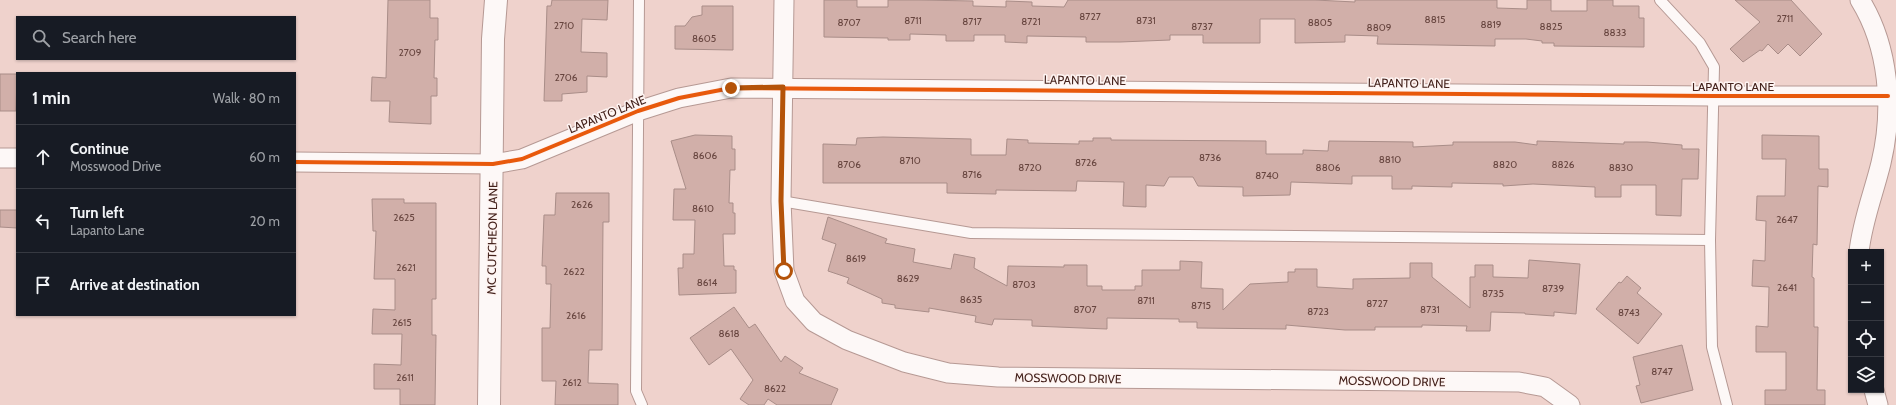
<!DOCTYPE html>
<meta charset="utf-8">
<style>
body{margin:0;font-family:Cabin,sans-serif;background:#242831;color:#f1f3f6}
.controls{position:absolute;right:12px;bottom:12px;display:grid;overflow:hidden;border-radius:0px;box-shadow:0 1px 3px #0004}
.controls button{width:36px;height:36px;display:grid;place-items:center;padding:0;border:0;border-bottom:1px solid #363941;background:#171b24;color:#f1f3f6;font:20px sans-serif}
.stop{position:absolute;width:12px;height:12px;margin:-9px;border:3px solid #b45309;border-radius:50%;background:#fff}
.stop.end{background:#b45309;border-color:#fff;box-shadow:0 1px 4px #0008}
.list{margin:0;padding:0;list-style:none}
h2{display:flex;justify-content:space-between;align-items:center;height:52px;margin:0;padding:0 16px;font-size:17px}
h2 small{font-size:13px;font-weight:400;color:#9ea1a6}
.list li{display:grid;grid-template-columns:26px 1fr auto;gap:12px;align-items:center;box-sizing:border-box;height:64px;padding:0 16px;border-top:1px solid #363941}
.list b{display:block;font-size:15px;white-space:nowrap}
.list p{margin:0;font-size:13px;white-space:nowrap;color:#9ea1a6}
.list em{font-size:13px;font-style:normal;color:#9ea1a6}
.icon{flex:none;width:22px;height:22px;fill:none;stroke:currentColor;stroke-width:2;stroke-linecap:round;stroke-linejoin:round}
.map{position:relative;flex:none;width:1896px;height:405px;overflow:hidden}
.search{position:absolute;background:#171b24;box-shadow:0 1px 3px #0004;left:16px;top:16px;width:280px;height:44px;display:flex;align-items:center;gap:10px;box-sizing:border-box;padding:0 14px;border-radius:0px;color:#9ea1a6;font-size:15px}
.panel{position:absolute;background:#171b24;box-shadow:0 1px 3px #0004;left:16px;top:72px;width:280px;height:244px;border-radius:0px}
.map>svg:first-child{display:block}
.building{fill:#d1afa9;stroke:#a98d88}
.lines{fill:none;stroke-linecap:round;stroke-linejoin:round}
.service-casing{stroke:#b69994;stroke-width:12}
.minor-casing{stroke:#b69994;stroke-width:21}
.tertiary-casing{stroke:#b69994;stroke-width:24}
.service{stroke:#fdf8f7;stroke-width:10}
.minor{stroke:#fdf8f7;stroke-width:19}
.tertiary{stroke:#fdf8f7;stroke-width:22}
.cycleway-casing{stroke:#fef4f2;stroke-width:6}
.cycleway{stroke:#e8590c;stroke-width:4}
.route{stroke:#b45309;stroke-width:5}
.labels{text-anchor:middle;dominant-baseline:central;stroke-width:3;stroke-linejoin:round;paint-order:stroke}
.number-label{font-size:10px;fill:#67453f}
.street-label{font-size:12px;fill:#44221c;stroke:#fef4f2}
</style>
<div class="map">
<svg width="1896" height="405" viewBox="0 0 1896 405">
<rect width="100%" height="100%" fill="#efd2cc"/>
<g class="building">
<path d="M388 0H430V18H438V40H435L434 78H437V96H431V124L389 122 390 101H371L372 77 386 78Z"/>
<path d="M552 0H608L607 20 582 19 581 52 607 53V77L587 76V92L562 94V101H544L547 6H551Z"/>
<path d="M824 0H857V7H888V0H919L973 1V6L1006 7V1L1032 2V6L1064 7 1068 0H1315L1355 2V0H1497V8L1527 9V0H1551V11H1587V0H1613V6H1639V18H1644V47L1554 46V43H1542V41L1526 39H1495V46L1377 44 1378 36 1345 35V42L1295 43V19H1260V43H1203V35H1170V40L1120 42H1086V37L1027 36V43L1005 42V35H974V41H946V35L910 34V40H888V38L824 37Z"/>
<path d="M1735 0H1791L1822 34 1800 56 1788 44 1778 54 1768 44 1762 51 1760 50 1743 62 1730 49 1760 22Z"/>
<path d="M702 6H733V50L675 49V26H685L692 17 702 15Z"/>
<path d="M0 74H17L16 111H0Z"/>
<path d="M695 135 732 136V149H735V170H730L729 203H733V213H735V234H723L724 266H734V270H736V293L679 295 678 268H683V254H694L695 220H673L674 189H686L671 141Z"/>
<path d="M1762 135 1819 136V169H1828V187L1818 186 1817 245 1813 244 1812 277 1814 278V327H1818L1817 390H1825V405H1765V390H1786V352H1756V326L1768 327 1769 287 1752 286 1753 260 1765 261 1766 221 1756 220 1757 196H1785L1786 159H1762Z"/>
<path d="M883 137 971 139V155H1006L1007 139 1028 140V143L1079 144V141H1093V138H1111V140L1266 141V154H1303V150L1328 151 1329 141 1413 142V147L1453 145V142H1515L1537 145V141L1624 144V142H1647L1682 145V149H1699L1698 179H1682L1681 216 1656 215V185H1621V197H1595V187L1533 184 1503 186V184L1452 183V187L1412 186V189H1392V176H1352V184L1291 182 1290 195 1243 196V187L1198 186 1193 177H1169L1164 186 1146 185V207L1123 206 1124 182 1077 181 1076 191 996 190V194L947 193V183H823V144L856 145 857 138Z"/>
<path d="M556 193H609V222H603L602 350H589L588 383 618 384V405H555L556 381H542V328H550L551 284H546V266H542L544 215H555Z"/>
<path d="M372 199H404V203H436V299H432V335H436L435 405H400V389H374V364L401 365 402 334H372L373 309 395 310V279H374L376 231H373Z"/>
<path d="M0 210H17V228L0 227Z"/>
<path d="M828 217 887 239 885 243 915 249 913 262 951 269 954 254 975 258 974 268 1007 286 1008 266 1064 267V265H1087V286H1102V290H1135V286H1142V270H1180V261L1202 262 1201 288 1223 289V310L1250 284 1288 282V272H1295V269H1317V287L1353 289V279L1410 278V263H1432V277L1470 308V277H1475V265H1493V277L1528 278 1529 260 1580 264 1576 314 1554 312V316L1525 314V313L1491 312 1490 331H1466L1467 326 1422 325V327H1375V330H1345L1286 325V329L1197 328V322H1179V319L1107 318V329L1032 326V320L994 319 992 325 975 322 976 316 929 308V312L895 308V305L882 303V299L847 283 849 278 828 271 836 244 822 239Z"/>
<path d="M1627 276 1641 288 1637 293 1662 314 1638 344 1596 309 1619 282 1621 283Z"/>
<path d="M734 307 749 328 755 324 781 362 785 356 803 368 799 373 838 389 831 405H777L768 399 764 405H749L740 399 753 380 731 349 709 365 690 338Z"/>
<path d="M1682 345 1693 390 1641 403 1636 386 1640 385 1633 357Z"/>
</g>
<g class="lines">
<g class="service-casing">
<g id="service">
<path d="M639 0 636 391 642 405"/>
<path d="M1660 0 1700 43 1714 67 1710 240 1712 347 1727 405"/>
<path d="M781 201 971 233 1710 240"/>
</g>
</g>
<g class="minor-casing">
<g id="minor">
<path d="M784 0 781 201 784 271 795 301 814 322 847 340 904 362 948 373 998 377 1519 382 1545 387 1570 405"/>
<path d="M0 158H17"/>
<path d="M295 162 493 164 522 159 638 111 679 98 731 88 1712 96H1888"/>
<path d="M1859 252C1862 222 1874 192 1881 163 1894 109 1889 47 1860 0"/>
<path d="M1874 390 1878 405"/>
</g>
</g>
<g class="tertiary-casing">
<path id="tertiary" d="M489 405 493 39 496 0"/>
</g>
<use href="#service" class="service"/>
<use href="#minor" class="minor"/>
<use href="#tertiary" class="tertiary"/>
<g class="cycleway-casing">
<path id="cycleway" d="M295 162 493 164 522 159 638 111 679 98 731 88 1712 96H1888"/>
</g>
<use href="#cycleway" class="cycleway"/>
</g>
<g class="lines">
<path class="route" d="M731 88 783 87 781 201 784 271"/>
</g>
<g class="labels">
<g class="number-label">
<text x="1090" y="16">8727</text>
<text x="1785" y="18">2711</text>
<text x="1435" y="19">8815</text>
<text x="913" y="20">8711</text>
<text x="1146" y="20">8731</text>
<text x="972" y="21">8717</text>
<text x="1031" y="21">8721</text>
<text x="849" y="22">8707</text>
<text x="1320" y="22">8805</text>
<text x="1491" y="24">8819</text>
<text x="564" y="25">2710</text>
<text x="1202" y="26">8737</text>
<text x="1551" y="26">8825</text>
<text x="1379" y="27">8809</text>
<text x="1615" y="32">8833</text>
<text x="704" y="38">8605</text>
<text x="410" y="52">2709</text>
<text x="566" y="77">2706</text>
<text x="705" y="155">8606</text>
<text x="1210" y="157">8736</text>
<text x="1390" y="159">8810</text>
<text x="910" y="160">8710</text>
<text x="1086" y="162">8726</text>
<text x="849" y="164">8706</text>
<text x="1505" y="164">8820</text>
<text x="1563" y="164">8826</text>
<text x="1030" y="167">8720</text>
<text x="1328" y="167">8806</text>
<text x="1621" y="167">8830</text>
<text x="972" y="174">8716</text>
<text x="1267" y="175">8740</text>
<text x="582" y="204">2626</text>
<text x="703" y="208">8610</text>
<text x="404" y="217">2625</text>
<text x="1787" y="219">2647</text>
<text x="856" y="258">8619</text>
<text x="406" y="267">2621</text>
<text x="574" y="271">2622</text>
<text x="908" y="278">8629</text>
<text x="707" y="282">8614</text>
<text x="1024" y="284">8703</text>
<text x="1787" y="287">2641</text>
<text x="1553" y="288">8739</text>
<text x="1493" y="293">8735</text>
<text x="971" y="299">8635</text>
<text x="1146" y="300">8711</text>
<text x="1377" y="303">8727</text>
<text x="1201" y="305">8715</text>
<text x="1085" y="309">8707</text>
<text x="1430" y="309">8731</text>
<text x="1318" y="311">8723</text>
<text x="1629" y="312">8743</text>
<text x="576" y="315">2616</text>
<text x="402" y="322">2615</text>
<text x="729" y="333">8618</text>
<text x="1662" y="371">8747</text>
<text x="405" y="377">2611</text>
<text x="572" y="382">2612</text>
<text x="775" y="388">8622</text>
</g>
<g class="street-label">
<text transform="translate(1085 80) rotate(1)">LAPANTO LANE</text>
<text transform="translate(1409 83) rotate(1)">LAPANTO LANE</text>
<text x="1733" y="86">LAPANTO LANE</text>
<text transform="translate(607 114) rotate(-22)">LAPANTO LANE</text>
<text transform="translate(492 238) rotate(-89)">MC CUTCHEON LANE</text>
<text transform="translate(1068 378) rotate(1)">MOSSWOOD DRIVE</text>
<text transform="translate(1392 381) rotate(1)">MOSSWOOD DRIVE</text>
</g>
</g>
</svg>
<div class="controls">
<button>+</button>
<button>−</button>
<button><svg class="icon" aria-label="locate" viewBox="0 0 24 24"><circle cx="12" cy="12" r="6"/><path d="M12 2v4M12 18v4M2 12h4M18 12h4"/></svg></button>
<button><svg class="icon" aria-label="layers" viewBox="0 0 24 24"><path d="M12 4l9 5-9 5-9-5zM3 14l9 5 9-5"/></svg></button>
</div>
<div class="stop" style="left:784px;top:271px"></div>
<div class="stop end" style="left:731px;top:88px"></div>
<div class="search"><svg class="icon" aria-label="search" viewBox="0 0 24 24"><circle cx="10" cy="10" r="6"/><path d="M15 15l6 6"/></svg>Search here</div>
<section class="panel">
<h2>1 min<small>Walk · 80 m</small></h2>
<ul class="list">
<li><svg class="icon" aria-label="ahead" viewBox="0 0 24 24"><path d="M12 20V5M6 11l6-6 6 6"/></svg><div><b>Continue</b><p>Mosswood Drive</p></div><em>60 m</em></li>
<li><svg class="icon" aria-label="left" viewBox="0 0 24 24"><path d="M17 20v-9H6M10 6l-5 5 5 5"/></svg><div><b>Turn left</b><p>Lapanto Lane</p></div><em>20 m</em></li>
<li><svg class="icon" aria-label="arrive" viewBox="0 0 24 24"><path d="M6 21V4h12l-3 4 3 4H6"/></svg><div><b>Arrive at destination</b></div></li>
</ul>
</section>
</div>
